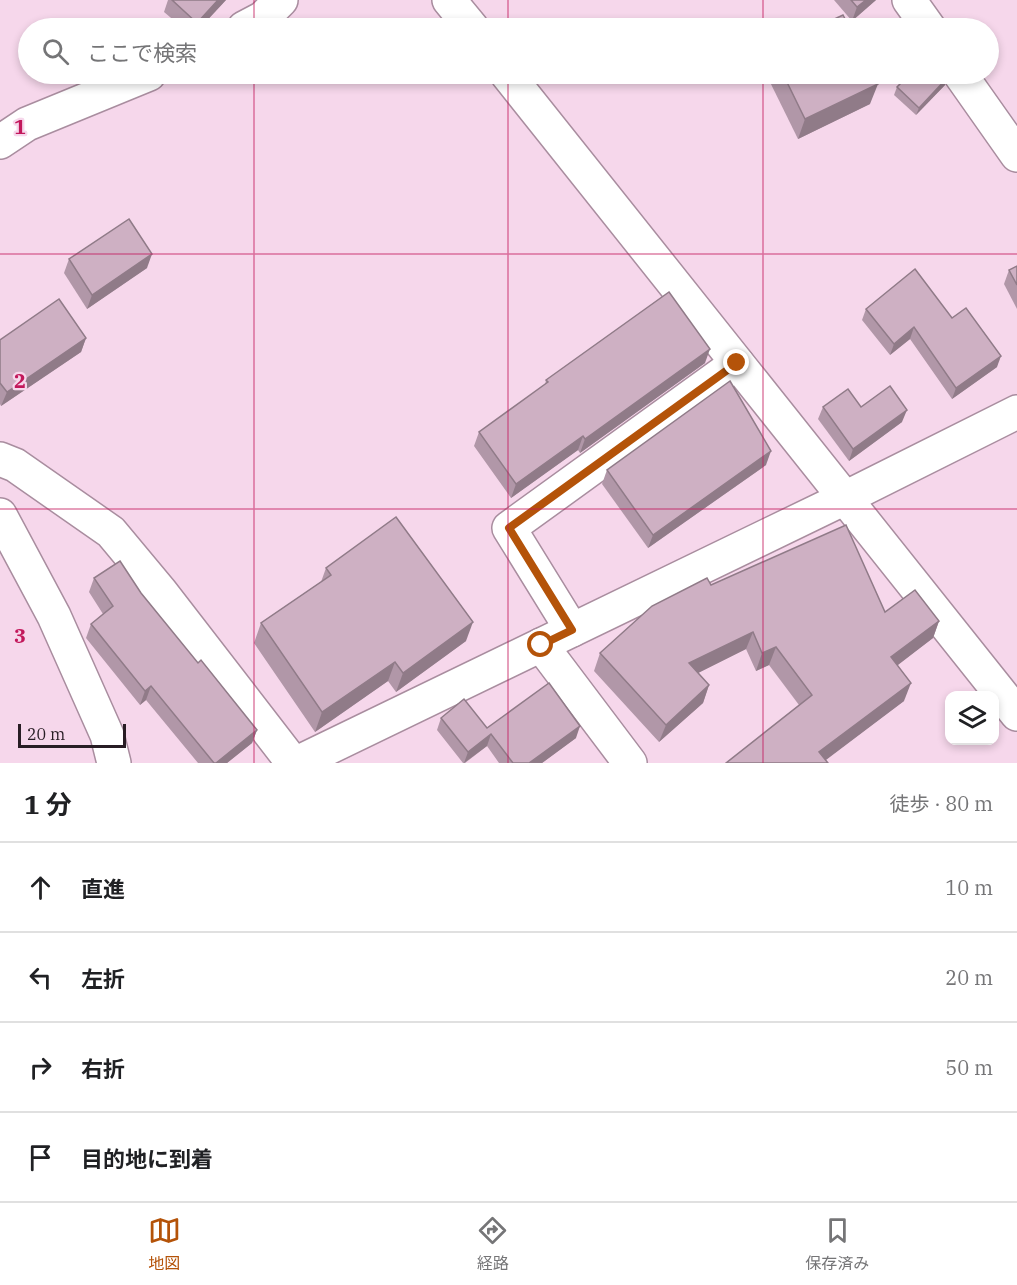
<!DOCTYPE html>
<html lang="ja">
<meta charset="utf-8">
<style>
body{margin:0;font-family:"IBM Plex Serif","Noto Sans JP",serif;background:#f2f2f2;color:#202124}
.controls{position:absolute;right:18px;bottom:18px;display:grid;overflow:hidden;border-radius:12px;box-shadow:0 3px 9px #0003}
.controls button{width:54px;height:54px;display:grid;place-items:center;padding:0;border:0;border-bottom:2px solid #e0e0e0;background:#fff;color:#202124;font:30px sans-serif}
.scale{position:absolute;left:18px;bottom:15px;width:108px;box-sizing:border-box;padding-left:6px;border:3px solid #281d24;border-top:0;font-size:16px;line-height:21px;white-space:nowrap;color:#281d24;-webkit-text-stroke:4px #f6d7eb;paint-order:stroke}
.stop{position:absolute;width:18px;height:18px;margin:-14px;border:4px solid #b45309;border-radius:50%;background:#fff}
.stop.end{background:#b45309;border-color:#fff;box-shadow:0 2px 6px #0008}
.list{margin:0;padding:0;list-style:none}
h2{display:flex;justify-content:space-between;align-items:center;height:78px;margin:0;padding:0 24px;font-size:26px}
h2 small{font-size:20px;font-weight:400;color:#757577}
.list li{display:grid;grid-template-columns:39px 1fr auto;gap:18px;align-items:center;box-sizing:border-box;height:90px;padding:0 24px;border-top:2px solid #e0e0e0}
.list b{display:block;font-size:22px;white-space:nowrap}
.list em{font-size:20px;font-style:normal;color:#757577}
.icon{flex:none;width:33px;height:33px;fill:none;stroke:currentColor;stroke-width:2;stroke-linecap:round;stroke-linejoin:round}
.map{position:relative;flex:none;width:1017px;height:763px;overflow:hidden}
.search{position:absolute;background:#fff;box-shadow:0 3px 9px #0003;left:18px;right:18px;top:18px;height:66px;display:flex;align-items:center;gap:15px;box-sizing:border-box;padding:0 21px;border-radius:33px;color:#757577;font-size:22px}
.sheet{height:438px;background:#fff}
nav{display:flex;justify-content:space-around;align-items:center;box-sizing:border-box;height:84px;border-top:2px solid #e0e0e0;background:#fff;font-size:16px;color:#757577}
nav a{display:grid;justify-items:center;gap:3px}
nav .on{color:#b45309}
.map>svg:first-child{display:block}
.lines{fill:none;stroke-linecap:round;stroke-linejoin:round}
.minor-casing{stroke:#a98d9f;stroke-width:36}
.minor{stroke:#fff;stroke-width:33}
.wall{fill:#b197a8}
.shaded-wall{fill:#907b88}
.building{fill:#ceb0c3;stroke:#907b88;stroke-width:1.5}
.route{stroke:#b45309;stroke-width:8}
.grid{fill:none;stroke:#c2185b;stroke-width:1.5;stroke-opacity:0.55}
.grid-label{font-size:20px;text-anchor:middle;font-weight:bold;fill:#c2185b;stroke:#f6d7eb;stroke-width:4.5;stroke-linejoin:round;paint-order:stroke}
</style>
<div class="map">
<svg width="1017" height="763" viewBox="0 0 1017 763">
<rect width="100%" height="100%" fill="#f6d7eb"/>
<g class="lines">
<g class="minor-casing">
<g id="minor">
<path d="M449 0 472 28"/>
<path d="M909 0 929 28"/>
<path d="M244 28 263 18 281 0"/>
<path d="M507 74 1017 714"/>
<path d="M960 74 1017 155"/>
<path d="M0 142 27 124 149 74"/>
<path d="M0 459 15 465 111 532 161 592 293 763"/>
<path d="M0 515 54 616 107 735 114 763"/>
<path d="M572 630 509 528 737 363"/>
<path d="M541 645 630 763"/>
<path d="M297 763 845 498 1017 412"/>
</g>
</g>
<use href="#minor" class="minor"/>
</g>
<g class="wall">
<path d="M168 0H226L200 28H183L164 12Z"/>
<path d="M834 0H876L852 21Z"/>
<path d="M766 74H872L870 104 798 139Z"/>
<path d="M945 85 916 115 894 95 897 87Z"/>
<path d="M69 259 147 268 87 309 64 273Z"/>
<path d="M1017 266V309L1004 284 1009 270Z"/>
<path d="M866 309 952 318 997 367 952 399 910 339 890 355 862 320Z"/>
<path d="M86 338 81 352 1 406 0 404V340Z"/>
<path d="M705 363 580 453 578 450 511 498 474 446 479 432 545 385 546 380Z"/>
<path d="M823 407H861L902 422 849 461 818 419Z"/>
<path d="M766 465 648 548 602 484 607 470Z"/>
<path d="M326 568 466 641 396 692 388 681 315 732 254 643 261 623 321 582Z"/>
<path d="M94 578 141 593 198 663 257 730 252 743 227 763H198L146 700 140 705 86 638 91 624 103 614 89 592Z"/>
<path d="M711 585 885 612 939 621 933 638 897 665 904 701 825 760 726 763 799 705 769 665 756 671 746 649 698 673 709 685 703 703 659 742 594 671 600 653Z"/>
<path d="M441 718 487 728 576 738 542 763H499L487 746 465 763H463L437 730Z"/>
</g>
<g class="shaded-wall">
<path d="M218 0H226L200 28H195L197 23Z"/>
<path d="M866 0H876L852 21 857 7Z"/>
<path d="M947 78 945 85 916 115 919 108Z"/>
<path d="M878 84 870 104 798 139 805 119Z"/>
<path d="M152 254 147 268 87 309 92 295Z"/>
<path d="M914 327 910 339 890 355 894 344Z"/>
<path d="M86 338 81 352 1 406 7 392Z"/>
<path d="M710 349 705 363 580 453 585 439Z"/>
<path d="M1001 356 997 367 952 399 956 388Z"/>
<path d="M907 410 902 422 849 461 853 449Z"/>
<path d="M583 436 578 450 511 498 516 484Z"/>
<path d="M771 451 766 465 648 548 653 535Z"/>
<path d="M939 621 933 638 885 675 891 657Z"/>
<path d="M473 622 466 641 396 692 403 673Z"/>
<path d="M753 632 746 649 682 681 689 663Z"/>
<path d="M776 647 769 665 756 671 762 653Z"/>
<path d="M395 662 388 681 315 732 322 712Z"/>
<path d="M911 683 904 701 822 763 819 752Z"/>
<path d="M709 685 703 703 659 742 666 725Z"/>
<path d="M151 686 146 700 140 705 145 691Z"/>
<path d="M580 726 576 738 542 763H529Z"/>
<path d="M257 730 252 743 227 763H216Z"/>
<path d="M491 734 487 746 464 763 468 752Z"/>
</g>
<g class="building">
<path d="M172 0H218L197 23Z"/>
<path d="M851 0H866L857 7Z"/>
<path d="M843 15 850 28H815Z"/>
<path d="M783 74H872L878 84 805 119Z"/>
<path d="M910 74H943L947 78 919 108 897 87Z"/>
<path d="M129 219 152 254 92 295 69 259Z"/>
<path d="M1017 266V285L1009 270Z"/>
<path d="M915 269 952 318 966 308 1001 356 956 388 914 327 894 344 866 309Z"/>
<path d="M669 292 710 349 585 439 583 436 516 484 479 432 548 382 546 380Z"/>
<path d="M59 299 86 338 7 392 0 383V340Z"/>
<path d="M730 381 771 451 653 535 607 470Z"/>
<path d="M890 386 907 410 853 449 823 407 848 389 861 407Z"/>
<path d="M396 517 473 622 403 673 395 662 322 712 261 623 331 575 326 568Z"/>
<path d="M846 525 885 612 915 590 939 621 891 657 911 683 819 752 828 763H726L812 695 776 647 762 653 753 632 689 663 709 685 666 725 600 653 652 606 707 578 711 585Z"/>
<path d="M120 561 141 593 198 663 201 660 257 730 216 763H214L151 686 145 691 91 624 113 606 94 578Z"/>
<path d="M549 683 580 726 529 763H513L491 734 468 752 441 718 464 699 487 728Z"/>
</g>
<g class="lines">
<path class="route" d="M541 645 572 630 509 528 737 363"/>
</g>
<path class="grid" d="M254 0V28M508 0V28M763 0V28M254 74V763M508 74V763M763 74V763M0 254H1017M0 509H1017"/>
<g class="grid-label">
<text x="20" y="134">1</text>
<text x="20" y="388">2</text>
<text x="20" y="643">3</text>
</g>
</svg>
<div class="controls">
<button><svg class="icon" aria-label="layers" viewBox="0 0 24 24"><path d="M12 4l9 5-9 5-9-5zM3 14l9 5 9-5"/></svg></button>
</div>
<div class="scale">20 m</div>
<div class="stop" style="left:541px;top:645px"></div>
<div class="stop end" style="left:737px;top:363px"></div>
<div class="search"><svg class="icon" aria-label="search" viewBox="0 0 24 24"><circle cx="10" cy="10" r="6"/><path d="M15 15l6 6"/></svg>ここで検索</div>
</div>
<section class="sheet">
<h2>1 分<small>徒歩 · 80 m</small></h2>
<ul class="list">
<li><svg class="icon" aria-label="ahead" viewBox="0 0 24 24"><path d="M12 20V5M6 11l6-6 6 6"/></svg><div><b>直進</b></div><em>10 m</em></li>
<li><svg class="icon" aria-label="left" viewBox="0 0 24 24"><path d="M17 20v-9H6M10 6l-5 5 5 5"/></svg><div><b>左折</b></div><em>20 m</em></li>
<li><svg class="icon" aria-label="right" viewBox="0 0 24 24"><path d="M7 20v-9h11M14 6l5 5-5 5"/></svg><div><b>右折</b></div><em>50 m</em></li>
<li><svg class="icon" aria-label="arrive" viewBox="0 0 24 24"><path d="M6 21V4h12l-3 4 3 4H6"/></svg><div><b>目的地に到着</b></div></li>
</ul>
</section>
<nav>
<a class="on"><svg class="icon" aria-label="map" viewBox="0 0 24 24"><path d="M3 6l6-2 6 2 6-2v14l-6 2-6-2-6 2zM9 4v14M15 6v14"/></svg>地図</a>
<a><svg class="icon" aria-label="directions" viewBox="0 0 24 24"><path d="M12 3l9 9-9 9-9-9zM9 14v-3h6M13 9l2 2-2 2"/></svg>経路</a>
<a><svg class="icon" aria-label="saved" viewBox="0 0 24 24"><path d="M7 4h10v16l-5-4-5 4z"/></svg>保存済み</a>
</nav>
